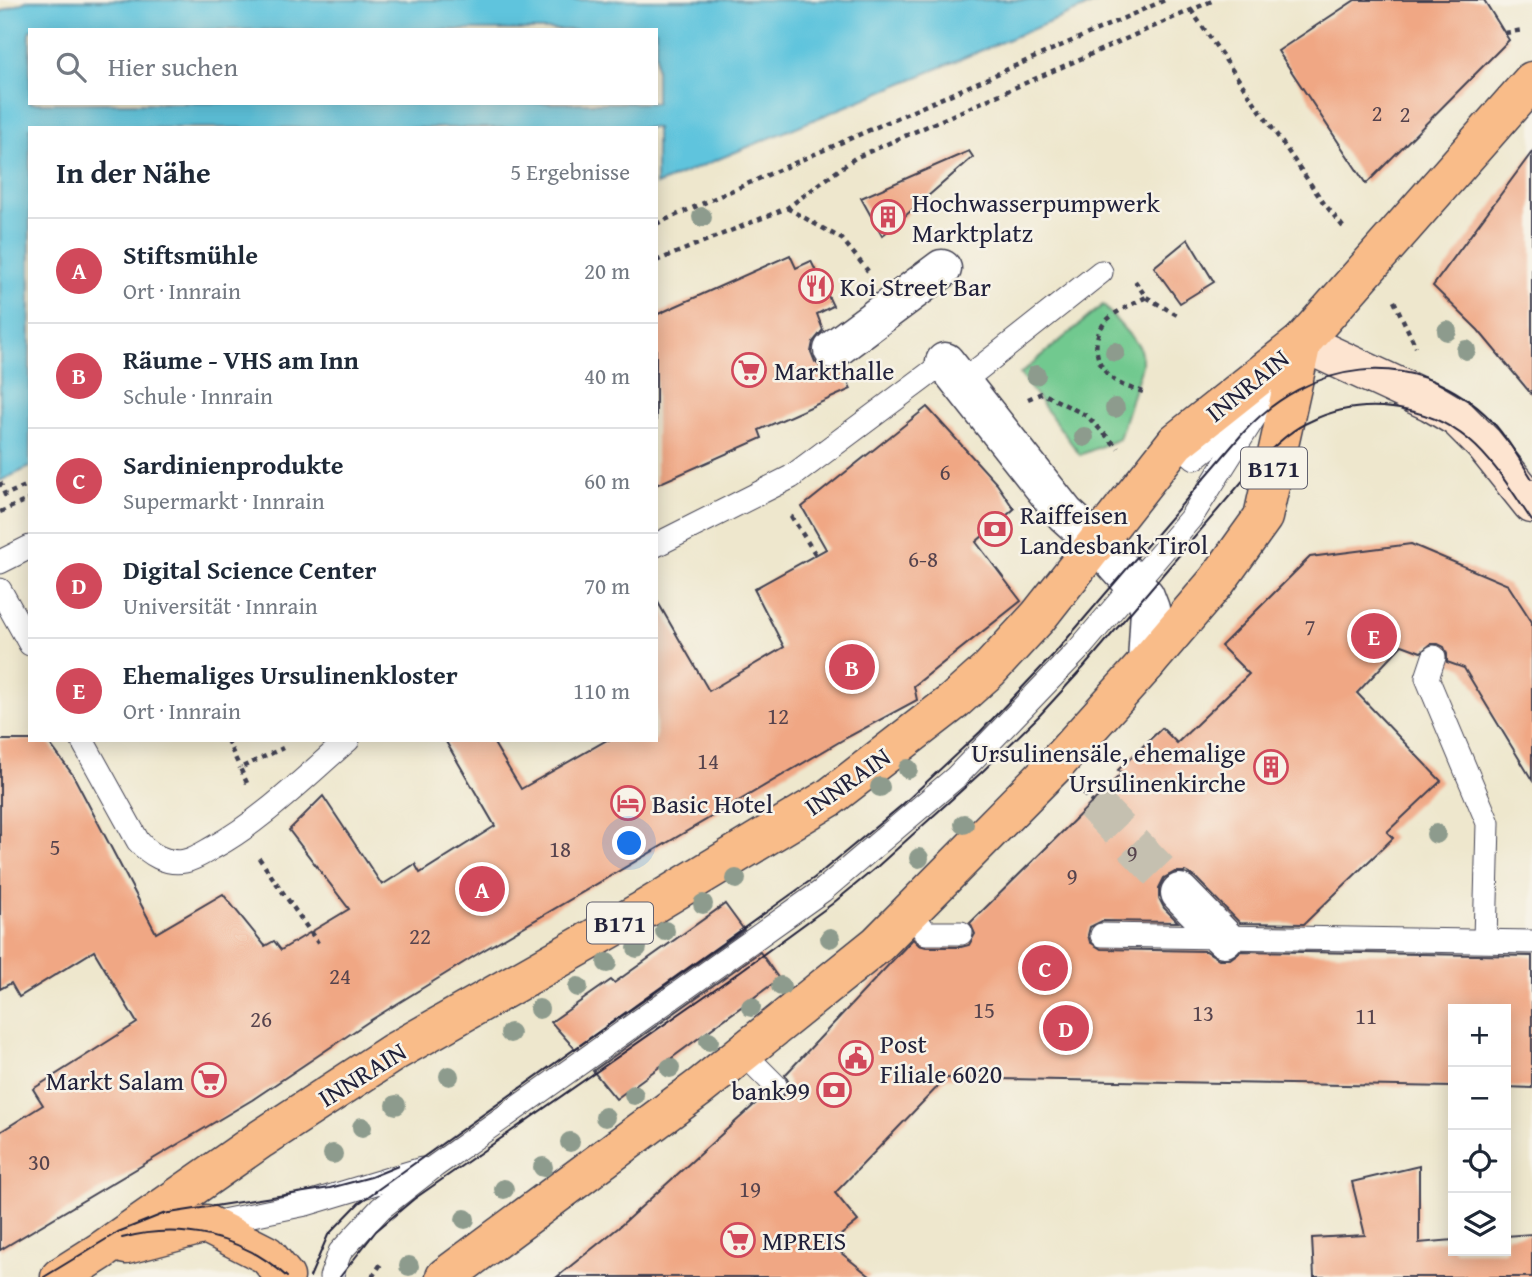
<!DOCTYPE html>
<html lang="de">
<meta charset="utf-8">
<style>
body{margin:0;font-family:"Gentium Book Plus",serif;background:#f2f2f3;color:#1f2937}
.controls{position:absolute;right:21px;bottom:21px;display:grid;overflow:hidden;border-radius:0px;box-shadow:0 4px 18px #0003}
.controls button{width:63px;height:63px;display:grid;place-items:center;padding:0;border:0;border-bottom:2px solid #e0e1e3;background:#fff;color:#1f2937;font:35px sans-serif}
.you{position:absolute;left:630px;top:844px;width:24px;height:24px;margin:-18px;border:5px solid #fff;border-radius:50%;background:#1a73e8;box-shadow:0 0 0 10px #1a73e833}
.badge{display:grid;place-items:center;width:46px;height:46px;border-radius:50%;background:#d1495b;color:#fff;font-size:23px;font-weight:700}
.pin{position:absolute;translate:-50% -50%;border:4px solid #fff;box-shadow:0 2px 7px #0006}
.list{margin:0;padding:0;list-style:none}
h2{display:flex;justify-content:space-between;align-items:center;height:91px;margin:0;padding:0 28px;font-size:30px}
h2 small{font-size:23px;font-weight:400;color:#747a83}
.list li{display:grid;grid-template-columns:46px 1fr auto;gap:21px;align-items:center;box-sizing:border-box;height:105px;padding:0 28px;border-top:2px solid #e0e1e3}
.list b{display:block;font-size:26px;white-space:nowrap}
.list p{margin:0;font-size:23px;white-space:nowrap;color:#747a83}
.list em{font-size:23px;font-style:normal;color:#747a83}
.icon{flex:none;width:38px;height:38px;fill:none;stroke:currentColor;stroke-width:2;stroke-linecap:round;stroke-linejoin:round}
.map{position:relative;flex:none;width:1532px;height:1277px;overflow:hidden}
.search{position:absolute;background:#fff;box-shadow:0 4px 18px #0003;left:28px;top:28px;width:630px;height:77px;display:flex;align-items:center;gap:18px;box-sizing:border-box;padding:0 24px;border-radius:0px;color:#747a83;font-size:26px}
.panel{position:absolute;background:#fff;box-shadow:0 4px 18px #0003;left:28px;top:126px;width:630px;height:616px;border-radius:0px}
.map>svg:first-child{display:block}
.green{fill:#71c98f;stroke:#4a7665;stroke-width:2}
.water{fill:#5fc4dd;stroke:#40738c;stroke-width:2;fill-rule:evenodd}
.building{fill:#f0a784}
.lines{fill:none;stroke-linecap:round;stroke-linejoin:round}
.street-tunnel{stroke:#c5c0b0;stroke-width:38;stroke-dasharray:38 19;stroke-linecap:butt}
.lane-casing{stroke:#414051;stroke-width:25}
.street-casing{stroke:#414051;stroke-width:41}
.secondary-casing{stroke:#414051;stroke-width:41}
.primary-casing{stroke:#414051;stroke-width:41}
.path{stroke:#414051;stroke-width:4.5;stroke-dasharray:5 5;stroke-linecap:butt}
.lane{stroke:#fff;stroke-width:23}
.street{stroke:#fff;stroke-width:38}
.secondary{stroke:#fde4d0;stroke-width:38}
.primary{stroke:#f9bc89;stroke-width:38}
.tram{stroke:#22223b;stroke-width:2}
.tree{fill:#8d9b8d}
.labels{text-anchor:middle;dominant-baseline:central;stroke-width:5;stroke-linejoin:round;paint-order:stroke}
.number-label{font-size:23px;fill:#56434d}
.shield{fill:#f7f3e8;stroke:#62616f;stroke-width:2}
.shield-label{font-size:24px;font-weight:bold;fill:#22223b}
.poi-label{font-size:26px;fill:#22223b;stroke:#f7f3e8;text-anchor:start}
.street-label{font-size:26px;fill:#22223b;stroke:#f7f3e8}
</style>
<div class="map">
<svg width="1532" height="1277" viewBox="0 0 1532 1277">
<rect width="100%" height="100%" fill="#f7f3e8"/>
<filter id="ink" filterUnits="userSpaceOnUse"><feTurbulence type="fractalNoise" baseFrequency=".0143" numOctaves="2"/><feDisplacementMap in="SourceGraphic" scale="14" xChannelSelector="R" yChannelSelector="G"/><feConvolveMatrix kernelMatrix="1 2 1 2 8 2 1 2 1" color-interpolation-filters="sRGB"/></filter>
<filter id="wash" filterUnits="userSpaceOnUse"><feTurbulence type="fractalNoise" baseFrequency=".00686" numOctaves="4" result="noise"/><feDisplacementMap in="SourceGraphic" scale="28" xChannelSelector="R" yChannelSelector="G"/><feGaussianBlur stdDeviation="1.57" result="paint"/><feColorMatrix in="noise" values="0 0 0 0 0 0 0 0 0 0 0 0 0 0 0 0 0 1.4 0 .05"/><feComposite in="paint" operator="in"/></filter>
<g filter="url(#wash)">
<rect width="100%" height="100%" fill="#eee7cd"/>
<path class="green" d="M1103 305 1139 346 1142 358V365L1119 439 1080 455 1020 374Z"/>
<path class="water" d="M29 0H1103L656 185V128H30V467L0 481V12ZM30 30H656V103H30Z"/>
<g id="blocks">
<g class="building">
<path d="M1355 0H1484L1509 40 1366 184 1278 51Z"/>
<path d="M969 151 973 157 882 236 861 198Z"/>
<path d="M1532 152V395L1478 330 1433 286Z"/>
<path d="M1188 239 1214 282 1180 303 1154 267Z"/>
<path d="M790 255 796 268 811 261 833 306 817 314 823 330 813 342 811 352 815 362 825 370 835 372 842 369 851 389 759 430 762 438 656 485V315Z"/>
<path d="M927 407 997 484 1014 509 976 542 1021 601 914 686 917 700 846 738 484 950 371 1020 252 1100 0 1250V1132L43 1105 33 1089 137 1023 94 951 19 997 11 983 0 989V740H47L73 775 156 933 223 894 265 946 274 941 281 950 349 909 289 830 323 796 382 885 415 864 420 873 495 826 445 740H492L521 789 607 740H656V599L709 691 784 647 754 589 826 549 802 507Z"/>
<path d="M1411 544 1508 585 1532 622V780L1464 668 1447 662V654L1444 647 1438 644H1431L1421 652 1402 645 1357 693 1441 781 1387 832 1393 838 1304 924 1240 923 1195 877 1185 872H1175L1164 878 1159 888V898L1164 908 1178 922 1102 921 1090 927 1088 935 1090 942 1101 949 1206 951 1219 959H1230L1241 951 1532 956V1088L1506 1087V1009H1453V1087L946 1078 835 1193 858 1221 830 1244 871 1277H557L618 1228 765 1095 772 1099 784 1095 789 1088 788 1081 785 1075 913 939 919 945 926 947H961L969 945 975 934 970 923 1122 773 1118 770 1162 728 1177 743 1249 674 1221 646 1310 557Z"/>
<path d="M725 904 744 930 575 1049 551 1022 611 980 614 983Z"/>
<path d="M760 952 779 979 616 1099 593 1071Z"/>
<path d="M1419 1166V1243L1453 1240V1251H1506V1236L1532 1234V1277H1314L1312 1238 1365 1235 1352 1182Z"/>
</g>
</g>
</g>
<g filter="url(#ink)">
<use href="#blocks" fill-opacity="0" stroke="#414051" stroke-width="2"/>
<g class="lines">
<path class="street-tunnel" d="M1093 803 1180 893"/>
<g class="lane-casing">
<g id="lane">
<path d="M962 382 1101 272"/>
<path d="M1176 442 1195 458 1248 416"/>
<path d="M656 545 791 477 945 362"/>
<path d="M0 562 30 547"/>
<path d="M0 590 30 644"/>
<path d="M1434 657 1427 678 1488 823 1485 940"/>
<path d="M82 740 138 841C149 854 167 865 185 861 195 859 205 852 214 847 263 820 305 777 348 740"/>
<path d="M910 911 926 933H961"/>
<path d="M1102 935 1532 942"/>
<path d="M743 1053 775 1085"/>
<path d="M208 1224 306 1204 422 1169"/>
<path d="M331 1277 340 1252 381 1208 435 1166 822 891 956 777 1079 649 1190 519 1288 364"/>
</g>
</g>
<g class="street-casing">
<g id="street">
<path d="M833 350 942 269"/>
<path d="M945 362 1065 514 1097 543 1145 596 1150 609 1147 663"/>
<path d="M1180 893 1224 938"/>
</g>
</g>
<g class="secondary-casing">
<path id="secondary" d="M1302 342 1431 402 1458 418 1484 444 1532 504"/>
</g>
<g class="primary-casing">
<g id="primary">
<path d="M126 1245 206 1224 267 1255 285 1277"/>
<path d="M60 1277 101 1251 261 1139 394 1052 642 911 829 798 953 702 989 670 1038 617 1176 442 1302 342 1532 81"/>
<path d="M445 1277 699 1088 878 944 1057 763 1147 663 1217 581 1263 517 1302 342"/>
</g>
</g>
<g class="path">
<path d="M1191 10 1323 202 1344 228"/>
<path d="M1505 33 1523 30"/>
<path d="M787 208 842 239 868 271"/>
<path d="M656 224 1165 0"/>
<path d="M656 261 787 208 855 158 1214 0"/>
<path d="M1135 281 1146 297 1177 315"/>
<path d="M1394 301 1416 347"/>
<path d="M1143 392C1135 389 1124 387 1117 382 1095 369 1089 338 1107 320 1117 310 1134 304 1146 297"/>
<path d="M1028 399 1042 393 1087 416 1118 448"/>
<path d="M0 482 5 495 30 484"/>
<path d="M0 512 30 499"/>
<path d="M791 516 816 555"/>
<path d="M227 740 240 768"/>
<path d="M247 783 240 768 283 748"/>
<path d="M1084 793 1093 803"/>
<path d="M259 858 318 943"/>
<path d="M372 1277 383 1261"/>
</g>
<use href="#lane" class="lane"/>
<use href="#street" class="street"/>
<use href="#secondary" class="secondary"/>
<use href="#primary" class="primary"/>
<g class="tram">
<path d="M122 1238C181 1222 242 1236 287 1277"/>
<path d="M44 1277 118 1232 163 1214 330 1188 371 1177 398 1166"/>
<path d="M310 1277 328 1235 359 1203 814 878 902 805 980 732 1053 655 1243 433C1308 361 1410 345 1485 414 1504 432 1518 457 1532 479"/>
<path d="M340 1277 376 1231 414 1199 735 975 832 904 878 866 983 771 1038 717 1083 668 1263 457C1278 443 1292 429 1311 421 1360 397 1426 404 1469 440 1495 462 1513 493 1532 521"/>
</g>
</g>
<g class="tree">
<circle cx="702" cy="217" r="10"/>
<circle cx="1447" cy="331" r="10"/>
<circle cx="1466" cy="350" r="10"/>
<circle cx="1115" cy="352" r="10"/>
<circle cx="1036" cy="375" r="10"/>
<circle cx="1115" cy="408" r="10"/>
<circle cx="1084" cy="437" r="10"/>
<circle cx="908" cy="769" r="10"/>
<circle cx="880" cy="787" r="10"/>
<circle cx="964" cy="824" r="10"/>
<circle cx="1436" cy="834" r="10"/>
<circle cx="919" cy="858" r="10"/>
<circle cx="736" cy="879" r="10"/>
<circle cx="703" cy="904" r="10"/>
<circle cx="665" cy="931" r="10"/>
<circle cx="830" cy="938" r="10"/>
<circle cx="637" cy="948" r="10"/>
<circle cx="607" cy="963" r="10"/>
<circle cx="781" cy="986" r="10"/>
<circle cx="578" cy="987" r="10"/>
<circle cx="751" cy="1007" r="10"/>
<circle cx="539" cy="1009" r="10"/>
<circle cx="510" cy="1033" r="10"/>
<circle cx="709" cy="1041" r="10"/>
<circle cx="670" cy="1068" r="10"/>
<circle cx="449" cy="1076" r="10"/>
<circle cx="634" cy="1095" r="10"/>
<circle cx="396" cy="1105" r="10"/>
<circle cx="605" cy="1117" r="10"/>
<circle cx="362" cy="1127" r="10"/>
<circle cx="570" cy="1142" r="10"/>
<circle cx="333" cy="1154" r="10"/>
<circle cx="543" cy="1167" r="10"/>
<circle cx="504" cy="1189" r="10"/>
<circle cx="465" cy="1219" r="10"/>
<circle cx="409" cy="1266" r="10"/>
</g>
</g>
<defs>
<g id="building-ring" transform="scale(1.75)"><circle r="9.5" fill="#f7f3e8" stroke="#d1495b" stroke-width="1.5"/><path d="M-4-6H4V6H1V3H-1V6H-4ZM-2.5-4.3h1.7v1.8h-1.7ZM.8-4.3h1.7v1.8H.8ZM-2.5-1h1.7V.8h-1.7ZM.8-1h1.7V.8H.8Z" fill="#d1495b"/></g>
<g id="restaurant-ring" transform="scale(1.75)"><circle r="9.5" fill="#f7f3e8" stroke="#d1495b" stroke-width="1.5"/><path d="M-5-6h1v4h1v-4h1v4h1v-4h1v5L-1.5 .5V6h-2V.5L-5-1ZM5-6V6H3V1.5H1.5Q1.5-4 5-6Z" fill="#d1495b"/></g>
<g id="supermarket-ring" transform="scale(1.75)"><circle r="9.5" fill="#f7f3e8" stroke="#d1495b" stroke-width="1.5"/><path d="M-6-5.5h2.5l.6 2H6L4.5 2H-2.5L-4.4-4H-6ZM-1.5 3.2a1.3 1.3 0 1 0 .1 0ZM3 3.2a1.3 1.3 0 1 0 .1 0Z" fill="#d1495b"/></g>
<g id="bank-ring" transform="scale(1.75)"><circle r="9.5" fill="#f7f3e8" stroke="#d1495b" stroke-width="1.5"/><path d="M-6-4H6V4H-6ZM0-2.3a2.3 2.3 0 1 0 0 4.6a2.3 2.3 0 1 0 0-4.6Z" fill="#d1495b"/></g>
<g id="hotel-ring" transform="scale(1.75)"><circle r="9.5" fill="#f7f3e8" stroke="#d1495b" stroke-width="1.5"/><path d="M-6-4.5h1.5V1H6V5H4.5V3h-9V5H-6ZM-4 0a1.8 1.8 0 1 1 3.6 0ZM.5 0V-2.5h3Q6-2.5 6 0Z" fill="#d1495b"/></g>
<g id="civic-ring" transform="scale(1.75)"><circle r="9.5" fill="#f7f3e8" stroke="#d1495b" stroke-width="1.5"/><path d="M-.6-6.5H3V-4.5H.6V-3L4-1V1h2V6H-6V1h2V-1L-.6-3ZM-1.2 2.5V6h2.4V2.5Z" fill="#d1495b"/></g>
</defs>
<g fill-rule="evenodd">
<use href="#building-ring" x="888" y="217"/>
<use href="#restaurant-ring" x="816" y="286"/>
<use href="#supermarket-ring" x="749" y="370"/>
<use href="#bank-ring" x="995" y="529"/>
<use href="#building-ring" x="1271" y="767"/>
<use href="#hotel-ring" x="628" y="803"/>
<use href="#civic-ring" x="856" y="1058"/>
<use href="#supermarket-ring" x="209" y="1080"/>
<use href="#bank-ring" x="834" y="1090"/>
<use href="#supermarket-ring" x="738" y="1240"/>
</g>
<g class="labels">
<g class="number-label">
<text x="1377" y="112">2</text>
<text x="1405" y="113">2</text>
<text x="945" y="471">6</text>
<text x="923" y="558">6-8</text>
<text x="1310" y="626">7</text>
<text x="778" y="715">12</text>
<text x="708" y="760">14</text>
<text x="55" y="846">5</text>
<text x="560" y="848">18</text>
<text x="1132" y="852">9</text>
<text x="1072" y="875">9</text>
<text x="420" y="935">22</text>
<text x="340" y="975">24</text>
<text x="984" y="1009">15</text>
<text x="1203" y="1012">13</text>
<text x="1366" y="1015">11</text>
<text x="261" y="1018">26</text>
<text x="39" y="1161">30</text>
<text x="750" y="1188">19</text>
</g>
<g class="shield">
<rect x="1241" y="447.5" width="66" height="41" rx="5"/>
<rect x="587" y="902.5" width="66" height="41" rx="5"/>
</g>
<g class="shield-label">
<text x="1274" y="468">B171</text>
<text x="620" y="923">B171</text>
</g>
<g class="poi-label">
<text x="912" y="202">Hochwasserpumpwerk<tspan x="912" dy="30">Marktplatz</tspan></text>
<text x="840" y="286">Koi Street Bar</text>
<text x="774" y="370">Markthalle</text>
<text x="1020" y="514">Raiffeisen<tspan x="1020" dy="30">Landesbank Tirol</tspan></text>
<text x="1246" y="752" text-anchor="end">Ursulinensäle, ehemalige<tspan x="1246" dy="30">Ursulinenkirche</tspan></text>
<text x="652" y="803">Basic Hotel</text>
<text x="880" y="1043">Post<tspan x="880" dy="30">Filiale 6020</tspan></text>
<text x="184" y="1080" text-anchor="end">Markt Salam</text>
<text x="810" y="1090" text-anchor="end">bank99</text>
<text x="762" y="1240">MPREIS</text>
</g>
<g class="street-label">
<text transform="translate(1247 385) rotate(-39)">INNRAIN</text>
<text transform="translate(847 781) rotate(-35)">INNRAIN</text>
<text transform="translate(362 1074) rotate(-32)">INNRAIN</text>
</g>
</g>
</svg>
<div class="controls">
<button>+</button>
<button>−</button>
<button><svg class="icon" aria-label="locate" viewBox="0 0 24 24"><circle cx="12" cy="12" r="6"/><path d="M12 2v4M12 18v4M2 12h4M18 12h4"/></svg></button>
<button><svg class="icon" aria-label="layers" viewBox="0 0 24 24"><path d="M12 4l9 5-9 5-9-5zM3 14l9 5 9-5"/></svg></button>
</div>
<div class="you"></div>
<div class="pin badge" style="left:482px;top:889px">A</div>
<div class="pin badge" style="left:852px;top:667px">B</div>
<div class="pin badge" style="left:1045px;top:968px">C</div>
<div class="pin badge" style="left:1066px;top:1028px">D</div>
<div class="pin badge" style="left:1374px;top:636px">E</div>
<div class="search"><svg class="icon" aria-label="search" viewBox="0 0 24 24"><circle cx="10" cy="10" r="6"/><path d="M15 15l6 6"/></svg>Hier suchen</div>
<section class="panel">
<h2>In der Nähe<small>5 Ergebnisse</small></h2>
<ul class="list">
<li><span class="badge">A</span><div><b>Stiftsmühle</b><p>Ort · Innrain</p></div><em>20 m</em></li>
<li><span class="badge">B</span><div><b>Räume - VHS am Inn</b><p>Schule · Innrain</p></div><em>40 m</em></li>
<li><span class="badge">C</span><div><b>Sardinienprodukte</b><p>Supermarkt · Innrain</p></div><em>60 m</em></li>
<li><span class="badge">D</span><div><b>Digital Science Center</b><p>Universität · Innrain</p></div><em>70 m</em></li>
<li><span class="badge">E</span><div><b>Ehemaliges Ursulinenkloster</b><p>Ort · Innrain</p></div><em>110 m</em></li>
</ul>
</section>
</div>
